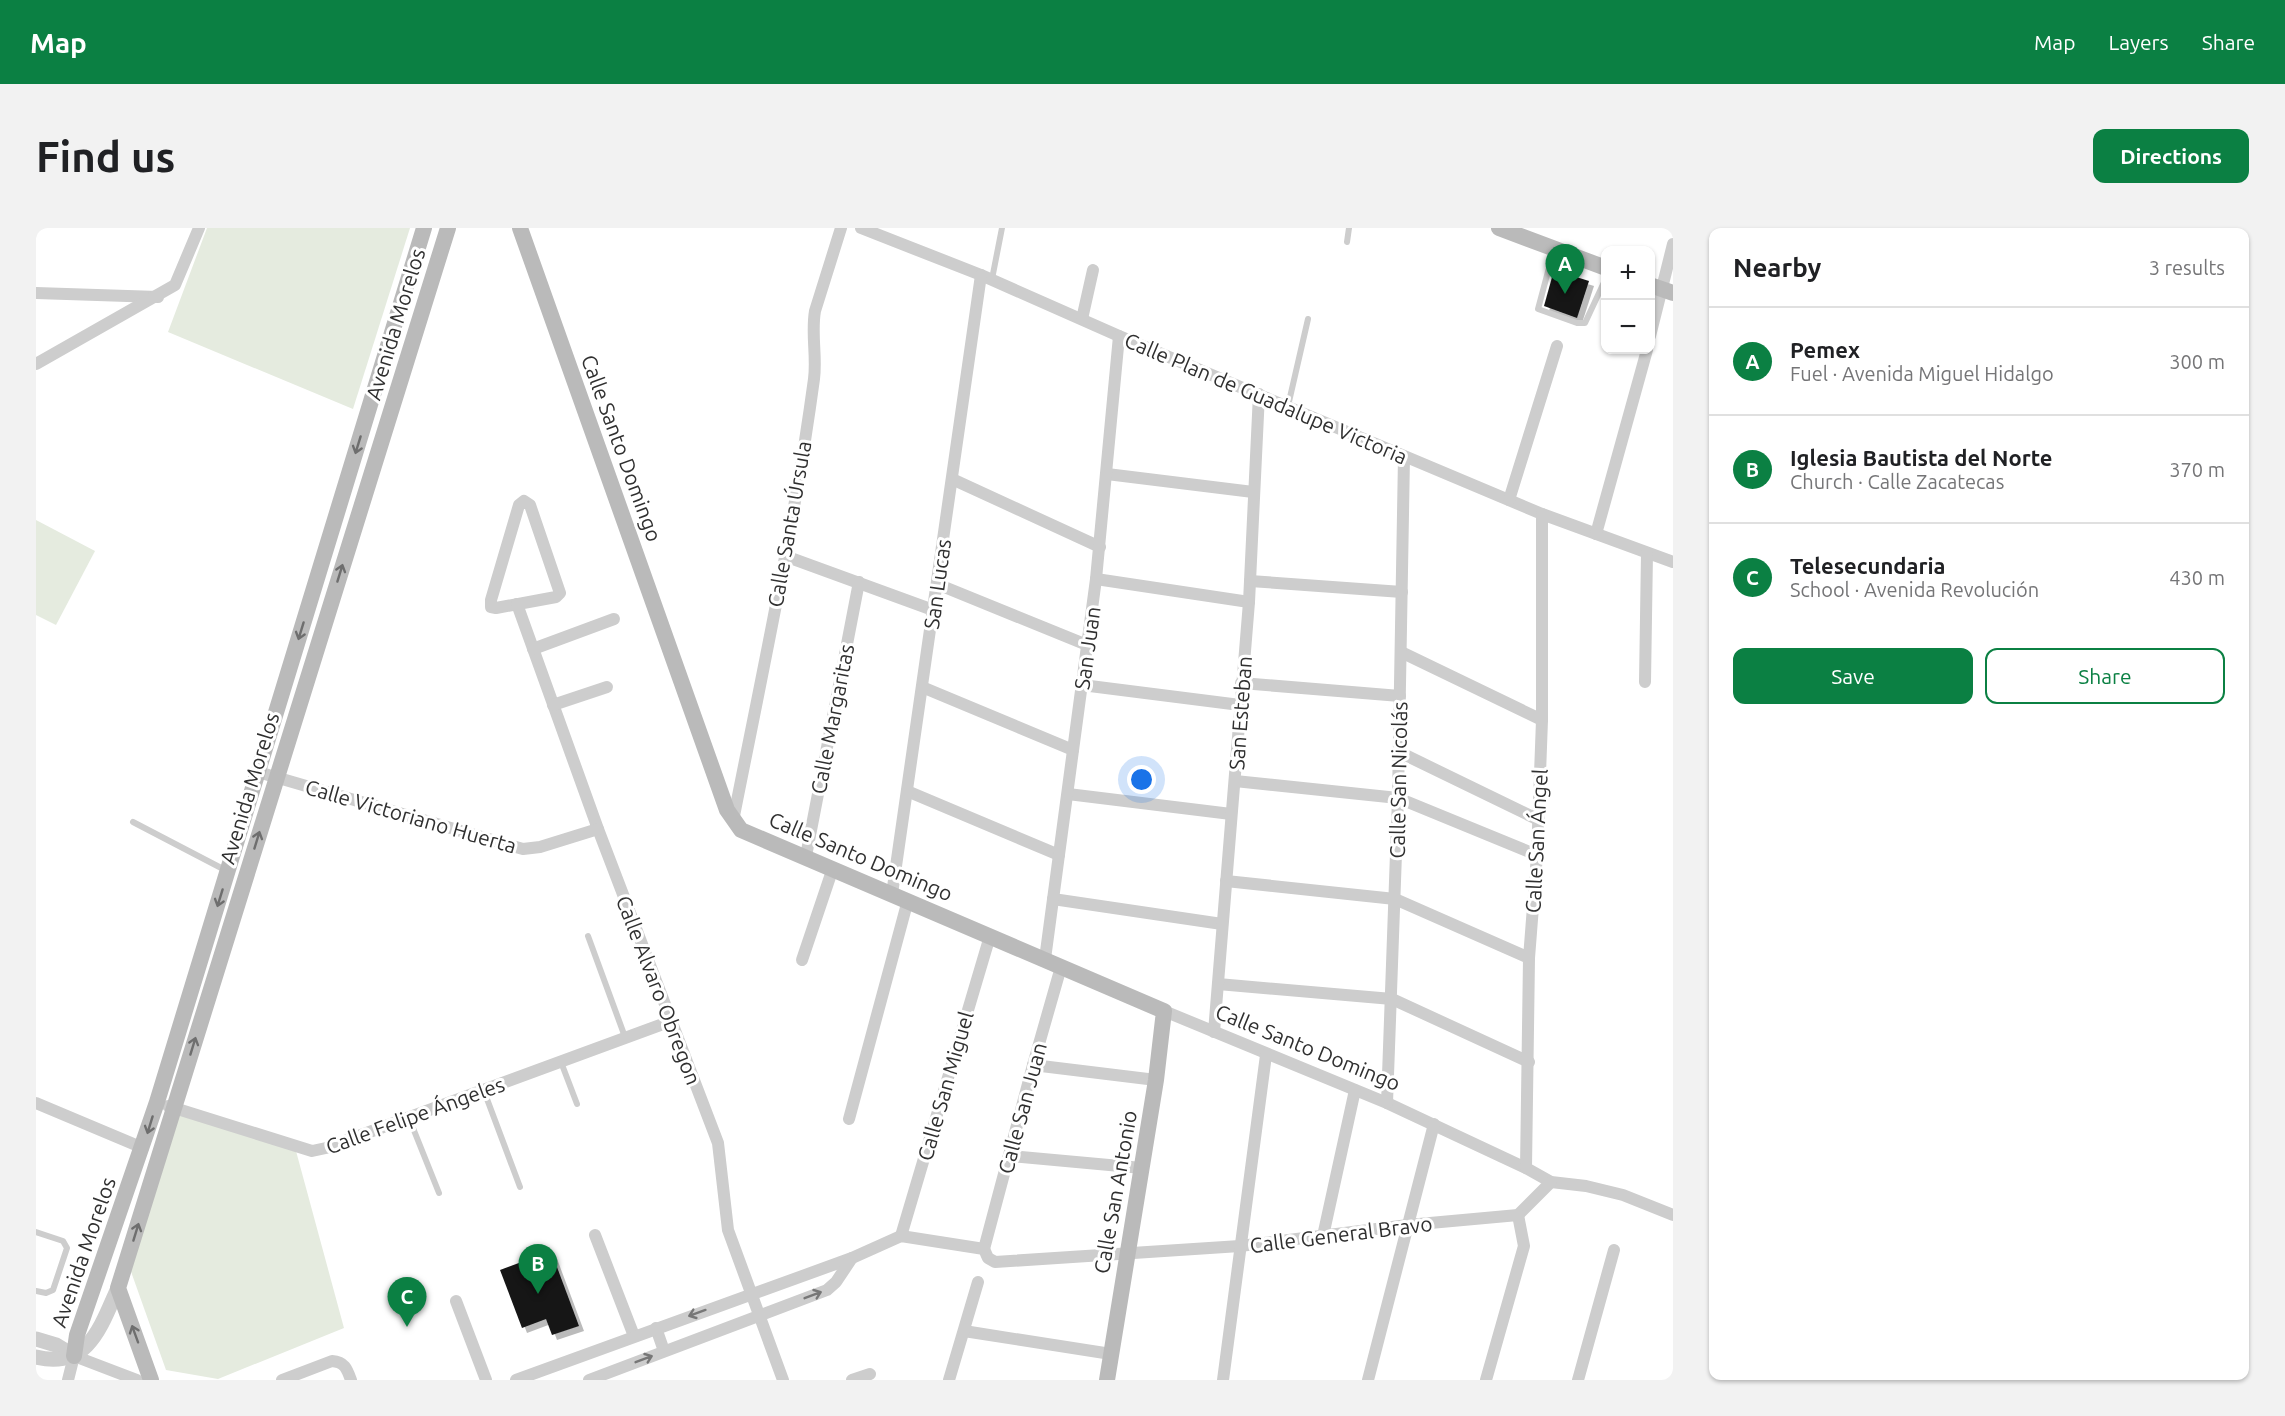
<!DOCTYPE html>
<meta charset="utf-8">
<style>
body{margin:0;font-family:Ubuntu,sans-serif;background:#f2f2f2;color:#202124}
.controls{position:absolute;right:18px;top:18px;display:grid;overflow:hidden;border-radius:12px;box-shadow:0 2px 4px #0004}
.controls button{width:54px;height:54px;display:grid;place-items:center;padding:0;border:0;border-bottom:2px solid #e0e0e0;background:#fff;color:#202124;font:30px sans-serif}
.you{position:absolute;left:1106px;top:552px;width:21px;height:21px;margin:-15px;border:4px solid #fff;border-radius:50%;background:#1a73e8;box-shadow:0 0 0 9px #1a73e833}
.badge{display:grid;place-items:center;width:39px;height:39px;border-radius:50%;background:#0b8043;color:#fff;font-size:20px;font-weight:700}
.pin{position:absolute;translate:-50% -50px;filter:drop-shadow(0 2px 3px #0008)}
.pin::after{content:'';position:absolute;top:32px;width:21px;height:18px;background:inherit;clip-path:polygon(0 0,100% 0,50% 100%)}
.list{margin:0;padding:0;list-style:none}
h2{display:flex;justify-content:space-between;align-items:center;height:78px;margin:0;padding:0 24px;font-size:26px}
h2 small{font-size:20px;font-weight:400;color:#757577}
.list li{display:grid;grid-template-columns:39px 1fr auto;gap:18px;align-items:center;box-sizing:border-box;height:108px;padding:0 24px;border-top:2px solid #e0e0e0}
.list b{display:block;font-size:22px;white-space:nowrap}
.list p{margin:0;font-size:20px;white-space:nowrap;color:#757577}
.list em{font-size:20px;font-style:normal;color:#757577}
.actions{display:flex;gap:12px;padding:18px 24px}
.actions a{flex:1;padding:14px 0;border:2px solid #0b8043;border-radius:12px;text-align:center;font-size:21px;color:#0b8043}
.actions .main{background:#0b8043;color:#fff}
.map{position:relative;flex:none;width:1637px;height:1152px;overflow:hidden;border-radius:12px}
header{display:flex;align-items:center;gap:36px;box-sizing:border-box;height:84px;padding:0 30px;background:#0b8043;color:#fff}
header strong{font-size:28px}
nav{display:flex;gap:33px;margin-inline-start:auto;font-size:21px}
.intro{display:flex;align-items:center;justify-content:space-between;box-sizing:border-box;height:144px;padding:0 36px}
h1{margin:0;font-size:42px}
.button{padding:15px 27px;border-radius:12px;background:#0b8043;color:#fff;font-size:21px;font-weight:700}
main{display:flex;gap:36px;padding:0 36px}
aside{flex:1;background:#fff;border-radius:12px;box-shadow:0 2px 4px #0004}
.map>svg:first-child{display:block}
.green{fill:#e5ebdf}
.building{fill:#171717;filter:url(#shadow)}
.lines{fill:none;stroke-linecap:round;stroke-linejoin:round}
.service{stroke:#cdcdcd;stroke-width:6}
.minor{stroke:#cdcdcd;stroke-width:12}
.tertiary{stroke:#cdcdcd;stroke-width:15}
.secondary{stroke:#bababa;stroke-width:16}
.oneway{stroke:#6e6e6e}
.oneway2{stroke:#777}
.labels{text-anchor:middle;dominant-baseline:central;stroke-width:6;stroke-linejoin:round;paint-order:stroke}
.street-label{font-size:21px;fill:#303030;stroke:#fff}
</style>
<header>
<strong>Map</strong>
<nav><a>Map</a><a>Layers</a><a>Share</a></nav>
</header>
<div class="intro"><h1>Find us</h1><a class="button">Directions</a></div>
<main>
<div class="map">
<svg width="1637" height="1152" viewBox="0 0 1637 1152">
<defs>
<filter id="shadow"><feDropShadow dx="5" dy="5" stdDeviation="0" flood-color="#0004"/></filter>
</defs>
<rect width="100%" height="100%" fill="#fff"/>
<g class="green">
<path d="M171 0H374L317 181 132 104Z"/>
<path d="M0 292 59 323 20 397 0 387Z"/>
<path d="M143 887 260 923 308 1100 182 1151 130 1142 93 1038Z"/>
</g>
<g class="building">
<path d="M1518 42 1553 53 1541 90 1508 78Z"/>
<path d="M515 1023 543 1098 516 1107 510 1091 486 1100 464 1042Z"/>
</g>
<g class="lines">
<g class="service">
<path d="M1311 14 1313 0"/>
<path d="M1518 21 1502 81 1541 95H1549L1570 50"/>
<path d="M956 51 966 0"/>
<path d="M1252 178 1272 91"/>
<path d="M97 594 191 643"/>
<path d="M552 708 589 809"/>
<path d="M525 834 541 876"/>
<path d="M448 863 484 959"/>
<path d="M373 890 403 965"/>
<path d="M0 1004 27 1013 31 1020 17 1062 10 1065 0 1063"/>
</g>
<g class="minor">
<path d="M825 0 945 47 1083 108 1506 286 1637 334"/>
<path d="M0 65 122 69"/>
<path d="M1046 91 1057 42"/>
<path d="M1614 108 1637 16"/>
<path d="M0 136 139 57 163 0"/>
<path d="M1071 246 1217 264"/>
<path d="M916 251 1064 319"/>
<path d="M1473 272 1521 118"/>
<path d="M488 273 494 277 524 365 520 369 460 380 455 379V372L483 277Z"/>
<path d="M1560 306 1611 122"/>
<path d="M749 328 897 382"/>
<path d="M1060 351 1213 374"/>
<path d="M1214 353 1366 364"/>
<path d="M901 356 1051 417"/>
<path d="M481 376 562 601 682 915 692 1002 747 1152"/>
<path d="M497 421 578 391"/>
<path d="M1365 424 1506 492"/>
<path d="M1609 454 1611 325"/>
<path d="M1205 455 1364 468"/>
<path d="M1046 457 1204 477"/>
<path d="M886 459 1037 522"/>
<path d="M517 477 571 459"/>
<path d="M1363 524 1503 592"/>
<path d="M222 544 487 621 504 619 562 601"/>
<path d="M1199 553 1362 570 1501 627"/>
<path d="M871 563 1023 627"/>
<path d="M1032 566 1195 586"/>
<path d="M697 593C726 446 758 299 778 151 781 128 775 106 779 83L805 0"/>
<path d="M770 628 823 354"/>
<path d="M1190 653 1359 671 1493 730"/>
<path d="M856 666 945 47"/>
<path d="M1017 671 1186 696"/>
<path d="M1009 731 1060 351 1083 108"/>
<path d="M766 732 797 640"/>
<path d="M1182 756 1356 771 1493 834"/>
<path d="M1128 783 1351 875 1490 940 1515 954 1550 958 1587 967 1637 987"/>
<path d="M1178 804 1213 374 1223 166"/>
<path d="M997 837 1120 852"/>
<path d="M0 875 107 920"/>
<path d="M1351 875 1362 570 1368 229"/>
<path d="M132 878 276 923 290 920 635 793"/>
<path d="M813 891 872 672"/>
<path d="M974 928 1106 940"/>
<path d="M1490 940 1493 730 1501 627 1506 492V286"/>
<path d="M559 1007 598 1108"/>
<path d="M865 1008 954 708"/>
<path d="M1287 1008 1319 862"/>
<path d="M948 1021 997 837 1025 739"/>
<path d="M420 1073 450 1152"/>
<path d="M620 1100 628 1123"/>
<path d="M928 1103 1075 1126"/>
<path d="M32 1152 38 1128 101 1152"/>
<path d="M246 1152 296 1133C309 1134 311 1141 315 1152"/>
<path d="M480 1152 816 1030 865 1008 948 1021 952 1030 959 1034 1204 1018 1372 997 1482 987 1515 954"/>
<path d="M553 1152 791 1062 800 1054 816 1030"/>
<path d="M816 1152 834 1146"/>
<path d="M913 1152 942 1054"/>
<path d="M1187 1152 1230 827"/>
<path d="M1332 1152 1398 896"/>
<path d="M1450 1152 1488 1018 1482 987"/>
<path d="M1542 1152 1578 1022"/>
</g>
<g class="tertiary">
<path d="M0 1111 20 1117 38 1128"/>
<path d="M0 1129C52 1142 65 1098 82 1060"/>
</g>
<g class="secondary">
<path d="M484 0 691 582 705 602 1128 783 1120 852 1071 1152"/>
<path d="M1463 0 1570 40"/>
<path d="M1614 57 1637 65"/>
<path d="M38 1128 41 1107 121 874 388 0"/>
<path d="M115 1152 82 1060 412 0"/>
</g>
</g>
<defs><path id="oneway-shaft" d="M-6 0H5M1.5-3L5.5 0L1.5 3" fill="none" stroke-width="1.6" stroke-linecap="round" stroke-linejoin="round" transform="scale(1.5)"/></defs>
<g class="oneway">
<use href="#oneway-shaft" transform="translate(322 217) rotate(107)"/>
<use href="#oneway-shaft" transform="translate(304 345) rotate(-73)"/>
<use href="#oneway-shaft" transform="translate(265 403) rotate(107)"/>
<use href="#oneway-shaft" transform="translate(221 612) rotate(-73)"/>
<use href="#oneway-shaft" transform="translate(184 670) rotate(107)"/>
<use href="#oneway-shaft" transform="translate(157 818) rotate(-73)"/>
<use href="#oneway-shaft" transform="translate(114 897) rotate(107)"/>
<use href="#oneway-shaft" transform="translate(100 1004) rotate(-73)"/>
<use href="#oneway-shaft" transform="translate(99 1106) rotate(-110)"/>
</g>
<g class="oneway2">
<use href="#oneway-shaft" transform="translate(777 1067) rotate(-21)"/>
<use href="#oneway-shaft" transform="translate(661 1085) rotate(160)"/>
<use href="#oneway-shaft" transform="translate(608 1131) rotate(-21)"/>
</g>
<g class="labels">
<g class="street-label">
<text transform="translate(359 96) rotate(-73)">Avenida Morelos</text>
<text transform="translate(1230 170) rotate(23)">Calle Plan de Guadalupe Victoria</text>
<text transform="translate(586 220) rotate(70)">Calle Santo Domingo</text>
<text transform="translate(753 296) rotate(-80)">Calle Santa Úrsula</text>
<text transform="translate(901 356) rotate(-82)">San Lucas</text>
<text transform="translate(1051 420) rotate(-82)">San Juan</text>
<text transform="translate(1204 485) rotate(-86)">San Esteban</text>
<text transform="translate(796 491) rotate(-79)">Calle Margaritas</text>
<text transform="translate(1362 552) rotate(-89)">Calle San Nicolás</text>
<text transform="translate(213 560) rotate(-73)">Avenida Morelos</text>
<text transform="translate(375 588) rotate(16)">Calle Victoriano Huerta</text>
<text transform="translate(1500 613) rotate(-87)">Calle San Ángel</text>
<text transform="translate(825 628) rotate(23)">Calle Santo Domingo</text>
<text transform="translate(623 762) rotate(69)">Calle Alvaro Obregon</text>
<text transform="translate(1272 819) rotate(22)">Calle Santo Domingo</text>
<text transform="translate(909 858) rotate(-74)">Calle San Miguel</text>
<text transform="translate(986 880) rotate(-75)">Calle San Juan</text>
<text transform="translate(379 887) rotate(-20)">Calle Felipe Ángeles</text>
<text transform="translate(1079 964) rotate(-80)">Calle San Antonio</text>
<text transform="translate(1305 1006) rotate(-7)">Calle General Bravo</text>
<text transform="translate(47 1024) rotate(-71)">Avenida Morelos</text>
</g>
</g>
</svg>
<div class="controls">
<button>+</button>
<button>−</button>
</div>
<div class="you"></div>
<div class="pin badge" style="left:1529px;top:66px">A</div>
<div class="pin badge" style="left:502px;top:1066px">B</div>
<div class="pin badge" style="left:371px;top:1099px">C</div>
</div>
<aside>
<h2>Nearby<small>3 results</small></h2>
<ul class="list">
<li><span class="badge">A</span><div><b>Pemex</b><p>Fuel · Avenida Miguel Hidalgo</p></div><em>300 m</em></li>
<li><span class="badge">B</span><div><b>Iglesia Bautista del Norte</b><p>Church · Calle Zacatecas</p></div><em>370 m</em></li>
<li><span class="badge">C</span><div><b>Telesecundaria</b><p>School · Avenida Revolución</p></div><em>430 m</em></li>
</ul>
<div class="actions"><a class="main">Save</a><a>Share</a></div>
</aside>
</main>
